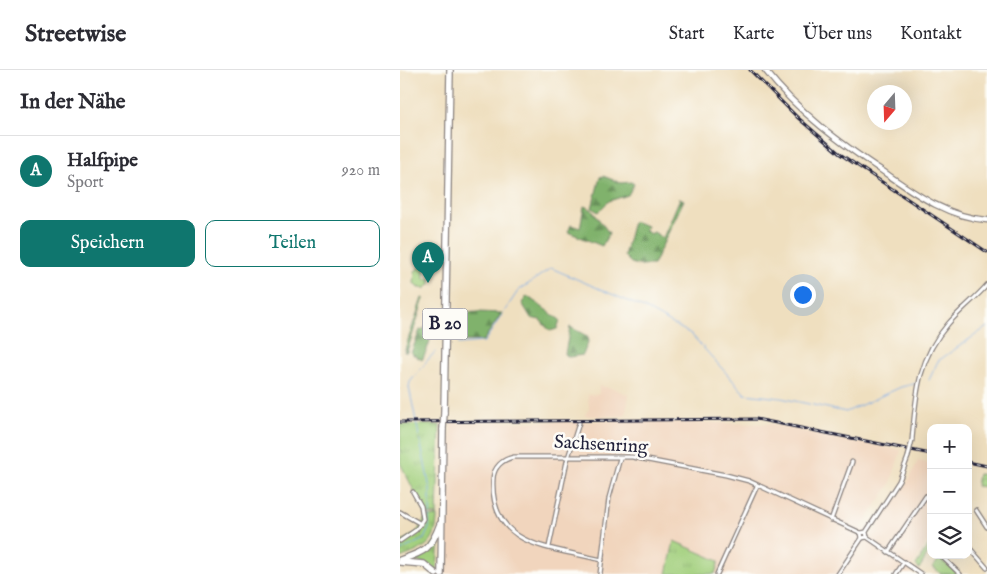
<!DOCTYPE html>
<html lang="de">
<meta charset="utf-8">
<style>
body{margin:0;font-family:"IM FELL English",serif;background:#f7f7f7;color:#2b2b33}
.controls{position:absolute;right:15px;bottom:15px;display:grid;overflow:hidden;border-radius:10px;box-shadow:0 5px 20px #0002}
.controls button{width:45px;height:45px;display:grid;place-items:center;padding:0;border:0;border-bottom:1px solid #e1e1e2;background:#fff;color:#2b2b33;font:25px sans-serif}
.compass{position:absolute;left:467px;top:15px;width:45px;height:45px;border-radius:50%;background:#fff;box-shadow:0 5px 20px #0002;rotate:199deg}
.you{position:absolute;left:402px;top:224px;width:18px;height:18px;margin:-12px;border:4px solid #fff;border-radius:50%;background:#1a73e8;box-shadow:0 0 0 8px #1a73e833}
.badge{display:grid;place-items:center;width:32px;height:32px;border-radius:50%;background:#0f766e;color:#fff;font-size:16px;font-weight:700}
.pin{position:absolute;translate:-50% -41px;filter:drop-shadow(0 1px 2px #0008)}
.pin::after{content:'';position:absolute;top:26px;width:18px;height:15px;background:inherit;clip-path:polygon(0 0,100% 0,50% 100%)}
.list{margin:0;padding:0;list-style:none}
h2{display:flex;justify-content:space-between;align-items:center;height:65px;margin:0;padding:0 20px;font-size:21px}
h2 small{font-size:16px;font-weight:400;color:#7c7c81}
.list li{display:grid;grid-template-columns:32px 1fr auto;gap:15px;align-items:center;box-sizing:border-box;height:70px;padding:0 20px;border-top:1px solid #e1e1e2}
.list b{display:block;font-size:19px;white-space:nowrap}
.list p{margin:0;font-size:16px;white-space:nowrap;color:#7c7c81}
.list em{font-size:16px;font-style:normal;color:#7c7c81}
.actions{display:flex;gap:10px;padding:15px 20px}
.actions a{flex:1;padding:11px 0;border:1px solid #0f766e;border-radius:10px;text-align:center;font-size:18px;color:#0f766e}
.actions .main{background:#0f766e;color:#fff}
.icon{flex:none;width:28px;height:28px;fill:none;stroke:currentColor;stroke-width:2;stroke-linecap:round;stroke-linejoin:round}
.map{position:relative;flex:none;width:587px;height:504px;overflow:hidden}
header{display:flex;align-items:center;gap:30px;box-sizing:border-box;height:70px;padding:0 25px;background:#fff;border-bottom:1px solid #e1e1e2}
header strong{font-size:24px}
nav{display:flex;gap:28px;margin-inline-start:auto;font-size:18px}
main{display:flex}
aside{flex:1;background:#fff}
.map>svg:first-child{display:block}
.built{fill:#f1d5bd}
.grass{fill:url(#grass-tufts);stroke:#62785c}
.forest{fill:url(#forest-firs);stroke:#516a54}
.park{fill:url(#park-crowns);stroke:#62785c}
.lines{fill:none;stroke-linecap:round;stroke-linejoin:round}
.stream{stroke:#7aaae5;stroke-width:1}
.minor-casing{stroke:#88807d;stroke-width:5.5}
.major-casing{stroke:#88807d;stroke-width:7}
.highway-casing{stroke:#88807d;stroke-width:8}
.minor{stroke:#fff;stroke-width:3}
.major{stroke:#fff;stroke-width:4.5}
.highway{stroke:#fff;stroke-width:5.5}
.rail-casing{stroke:#22223b;stroke-width:3}
.rail{stroke:#fdfcf7;stroke-width:1;stroke-dasharray:4;stroke-linecap:butt}
.minor-bridge-casing{stroke:#88807d;stroke-width:5.5;stroke-linecap:butt}
.highway-bridge-casing{stroke:#88807d;stroke-width:8;stroke-linecap:butt}
.minor-bridge{stroke:#fff;stroke-width:3}
.highway-bridge{stroke:#fff;stroke-width:5.5}
.labels{text-anchor:middle;dominant-baseline:central;stroke-width:5;stroke-linejoin:round;paint-order:stroke}
.shield{fill:#fdfcf7;stroke:#646373;stroke-width:1}
.shield-label{font-size:18px;font-weight:bold;fill:#22223b}
.street-label{font-size:19px;fill:#22223b;stroke:#fdfcf7}
</style>
<header>
<strong>Streetwise</strong>
<nav><a>Start</a><a>Karte</a><a>Über uns</a><a>Kontakt</a></nav>
</header>
<main>
<aside>
<h2>In der Nähe<small></small></h2>
<ul class="list">
<li><span class="badge">A</span><div><b>Halfpipe</b><p>Sport</p></div><em>920 m</em></li>
</ul>
<div class="actions"><a class="main">Speichern</a><a>Teilen</a></div>
</aside>
<div class="map">
<svg width="587" height="504" viewBox="0 0 587 504">
<defs>
<pattern id="grass-tufts" width="24" height="20" patternUnits="userSpaceOnUse" patternTransform="scale(1.25)"><rect width="24" height="20" fill="#a1cf7c"/><path d="M3 7l-1-3M5 7V3M7 7l1-3M15 17l-1-3M17 17v-4M19 17l1-3" fill="none" stroke="#8ab16c"/></pattern>
<pattern id="forest-firs" width="22" height="20" patternUnits="userSpaceOnUse" patternTransform="scale(1.25)"><rect width="22" height="20" fill="#80b26c"/><path d="M5 1l3.5 6h-7zM16 11l3.5 6h-7z" fill="#68905a"/></pattern>
<pattern id="park-crowns" width="20" height="18" patternUnits="userSpaceOnUse" patternTransform="scale(1.25)"><rect width="20" height="18" fill="#a1cf7c"/><path d="M2 6a3 3 0 1 1 6 0M12 15a3 3 0 1 1 6 0" fill="none" stroke="#8ab16c"/></pattern>
</defs>
<rect width="100%" height="100%" fill="#fdfcf7"/>
<filter id="ink" filterUnits="userSpaceOnUse"><feTurbulence type="fractalNoise" baseFrequency=".02" numOctaves="2"/><feDisplacementMap in="SourceGraphic" scale="10" xChannelSelector="R" yChannelSelector="G"/><feConvolveMatrix kernelMatrix="1 2 1 2 8 2 1 2 1" color-interpolation-filters="sRGB"/></filter>
<filter id="wash" filterUnits="userSpaceOnUse"><feTurbulence type="fractalNoise" baseFrequency=".0096" numOctaves="4" result="noise"/><feDisplacementMap in="SourceGraphic" scale="20" xChannelSelector="R" yChannelSelector="G"/><feGaussianBlur stdDeviation="1.12" result="paint"/><feColorMatrix in="noise" values="0 0 0 0 0 0 0 0 0 0 0 0 0 0 0 0 0 1.4 0 .05"/><feComposite in="paint" operator="in"/></filter>
<g filter="url(#wash)">
<rect width="100%" height="100%" fill="#efdfbf"/>
<g class="built">
<path d="M199 316 215 319 229 325 225 346H184L189 339 188 325 199 324Z"/>
<path d="M217 351 372 354 437 369 501 380 490 415 461 457 471 466 506 415 518 391 531 394V466L513 494 510 501 515 504H44L51 353Z"/>
</g>
<g class="grass">
<path d="M0 354 40 355 37 445 26 444 0 393Z"/>
<path d="M37 446C37 474 24 479 0 488V473L17 462 26 447Z"/>
<path d="M39 464 37 503C30 491 19 492 6 491L28 481Z"/>
<path d="M274 471 319 491 315 504H267Z"/>
<path d="M531 472V479L519 499 516 495Z"/>
<path d="M540 488 558 504H541L533 497Z"/>
</g>
<g class="forest">
<path d="M203 106 221 113 231 112 234 114 228 125 209 131 198 142 192 138 200 107Z"/>
<path d="M280 128 284 130 253 195H238L231 193 224 186 233 151 247 156 245 160 250 164 254 162 263 168Z"/>
<path d="M184 136 191 139 209 163 202 176 168 162 171 155 180 158Z"/>
<path d="M127 226 160 250 157 259 150 261 140 250 131 248 122 233Z"/>
<path d="M22 228H24L7 282H4Z"/>
<path d="M78 242 102 243 83 271H58V243Z"/>
<path d="M28 252 33 254C31 267 29 278 22 290L11 283 20 260 24 259Z"/>
<path d="M170 257 187 266 188 272 183 285 169 287 165 284Z"/>
</g>
<g class="park">
<path d="M20 197 31 198 24 199V209H30V214L26 218H18L14 213 15 201Z"/>
<path d="M578 404 587 405V417L576 416Z"/>
</g>
<g class="lines">
<g class="stream">
<path d="M58 274 84 272 118 221 151 198 244 238 291 264 345 324 381 328 446 342 501 317 518 313"/>
<path d="M25 293 35 282"/>
<path d="M24 295 10 312 9 317 30 419V444"/>
<path d="M529 310 538 291 587 257"/>
<path d="M0 481 24 469 29 458V446"/>
</g>
</g>
</g>
<g filter="url(#ink)">
<g class="lines">
<g class="minor-casing">
<g id="minor">
<path d="M512 370C516 326 517 290 548 254 560 240 575 229 587 215"/>
<path d="M576 440 587 457"/>
<path d="M0 442 21 454"/>
<path d="M431 450 452 392"/>
<path d="M466 462 461 463 462 468 467 467 466 462 499 411 508 387"/>
<path d="M467 467 521 504"/>
<path d="M0 471 16 460 23 449 21 436 13 422"/>
<path d="M568 476 587 498"/>
<path d="M149 477 167 391 179 353"/>
<path d="M488 482 526 426"/>
<path d="M540 485 560 504"/>
<path d="M202 490C151 477 90 478 93 410 93 397 103 389 114 387H232L326 405 349 411 461 463"/>
<path d="M200 504 209 428 220 388"/>
<path d="M317 504 357 416"/>
<path d="M438 504 462 468"/>
<path d="M496 504 504 492"/>
</g>
</g>
<g class="major-casing">
<path id="major" d="M365 0C398 42 440 73 484 102 516 124 547 147 587 150"/>
</g>
<g class="highway-casing">
<g id="highway">
<path d="M44 343 50 0"/>
<path d="M0 490C25 482 31 479 40 454"/>
<path d="M0 492 24 494 36 504"/>
<path d="M41 504 43 359"/>
</g>
</g>
<use href="#minor" class="minor"/>
<use href="#major" class="major"/>
<use href="#highway" class="highway"/>
<g class="rail-casing">
<g id="rail">
<path d="M350 0 397 47 440 84 587 182"/>
<path d="M0 352 356 349 531 384"/>
<path d="M568 392 587 396"/>
</g>
</g>
<use href="#rail" class="rail"/>
<g class="minor-bridge-casing">
<path id="minor-bridge" d="M508 387 512 370"/>
</g>
<g class="highway-bridge-casing">
<path id="highway-bridge" d="M43 359 44 343"/>
</g>
<use href="#minor-bridge" class="minor-bridge"/>
<use href="#highway-bridge" class="highway-bridge"/>
</g>
</g>
<g class="labels">
<rect class="shield" x="22.5" y="238.5" width="45" height="31" rx="4"/>
<g class="shield-label">
<text x="45" y="254">B 20</text>
</g>
<g class="street-label">
<text transform="translate(201 375) rotate(3)">Sachsenring</text>
</g>
</g>
</svg>
<div class="controls">
<button>+</button>
<button>−</button>
<button><svg class="icon" aria-label="layers" viewBox="0 0 24 24"><path d="M12 4l9 5-9 5-9-5zM3 14l9 5 9-5"/></svg></button>
</div>
<svg class="compass" viewBox="-18 -18 36 36"><path d="M0-13l5 13h-10z" fill="#e53935"/><path d="M0 13l5-13h-10z" fill="#7c7c81"/></svg>
<div class="you"></div>
<div class="pin badge" style="left:28px;top:213px">A</div>
</div>
</main>
